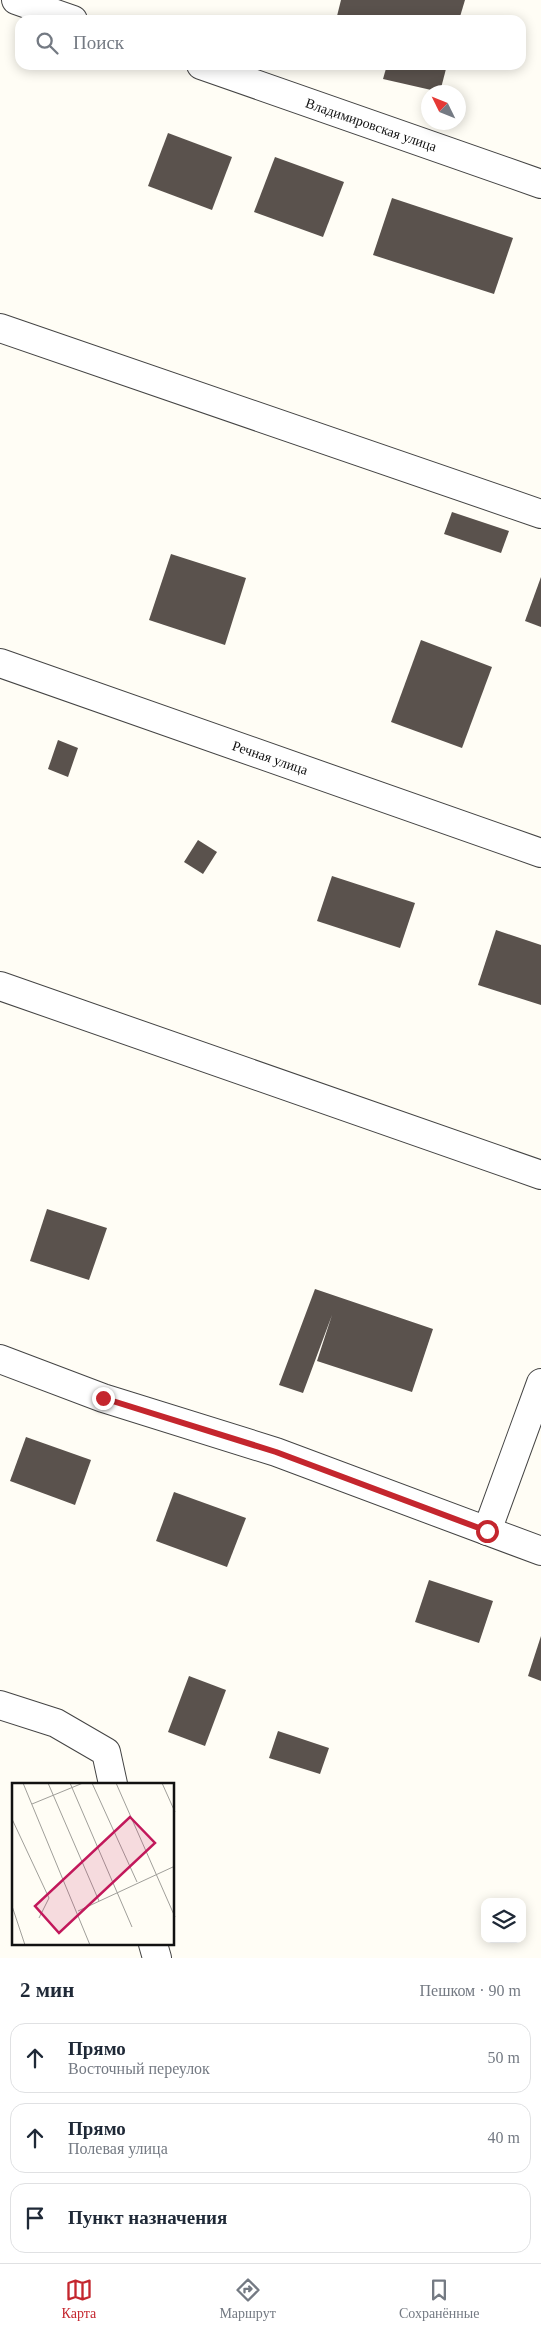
<!DOCTYPE html>
<html lang="ru">
<meta charset="utf-8">
<style>
body{margin:0;font-family:"Times New Roman",serif;background:#f6f6f7;color:#1f2937}
.controls{position:absolute;right:15px;bottom:15px;display:grid;overflow:hidden;border-radius:10px;box-shadow:0 2px 12px #0003}
.controls button{width:45px;height:45px;display:grid;place-items:center;padding:0;border:0;border-bottom:1px solid #e0e1e3;background:#fff;color:#1f2937;font:25px sans-serif}
.compass{position:absolute;left:421px;top:85px;width:45px;height:45px;border-radius:50%;background:#fff;box-shadow:0 2px 12px #0003;rotate:313deg}
.stop{position:absolute;width:15px;height:15px;margin:-11px;border:4px solid #c4262e;border-radius:50%;background:#fff}
.stop.end{background:#c4262e;border-color:#fff;box-shadow:0 1px 5px #0008}
.list{margin:0;padding:0;list-style:none}
h2{display:flex;justify-content:space-between;align-items:center;height:65px;margin:0;padding:0 20px;font-size:21px}
h2 small{font-size:16px;font-weight:400;color:#747a83}
.list li{display:grid;grid-template-columns:32px 1fr auto;gap:15px;align-items:center;box-sizing:border-box;height:70px;margin:0 10px 10px;padding:0 10px;border:1px solid #e0e1e3;border-radius:15px}
.list b{display:block;font-size:19px;white-space:nowrap}
.list p{margin:0;font-size:16px;white-space:nowrap;color:#747a83}
.list em{font-size:16px;font-style:normal;color:#747a83}
.icon{flex:none;width:28px;height:28px;fill:none;stroke:currentColor;stroke-width:2;stroke-linecap:round;stroke-linejoin:round}
.map{position:relative;flex:none;width:541px;height:1958px;overflow:hidden}
.search{position:absolute;background:#fff;box-shadow:0 2px 12px #0003;left:15px;right:15px;top:15px;height:55px;display:flex;align-items:center;gap:12px;box-sizing:border-box;padding:0 18px;border-radius:15px;color:#747a83;font-size:19px}
.sheet{height:305px;background:#fff}
nav{display:flex;justify-content:space-around;align-items:center;box-sizing:border-box;height:70px;border-top:1px solid #e0e1e3;background:#fff;font-size:14px;color:#747a83}
nav a{display:grid;justify-items:center;gap:2px}
nav .on{color:#c4262e}
.map>svg:first-child{display:block}
.building{fill:#5a524d}
.lines{fill:none;stroke-linecap:round;stroke-linejoin:round}
.minor-casing{stroke:#444;stroke-width:30}
.minor{stroke:#fff;stroke-width:28}
.route{stroke:#c4262e;stroke-width:6}
.labels{text-anchor:middle;dominant-baseline:central;stroke-width:5;stroke-linejoin:round;paint-order:stroke}
.street-label{font-size:14px;fill:#111;stroke:#fff}
.inset-road{fill:none;stroke:#a09f9a;stroke-width:1}
.view{fill:#c2185b;fill-opacity:0.15;stroke:#c2185b;stroke-width:2.5}
.inset-edge{fill:none;stroke:#111;stroke-width:2.5}
</style>
<div class="map">
<svg width="541" height="1958" viewBox="0 0 541 1958">
<rect width="100%" height="100%" fill="#fffdf5"/>
<g class="building">
<path d="M341 0H465L459 20H336Z"/>
<path d="M387 65H447L440 92 383 79Z"/>
<path d="M168 133 232 157 212 210 148 186Z"/>
<path d="M275 157 344 182 323 237 254 212Z"/>
<path d="M392 198 513 238 494 294 373 255Z"/>
<path d="M452 512 509 531 501 553 444 534Z"/>
<path d="M171 554 246 578 225 645 149 620Z"/>
<path d="M541 577V627L525 621Z"/>
<path d="M421 640 492 667 462 748 391 722Z"/>
<path d="M58 740 78 748 68 777 48 769Z"/>
<path d="M198 840 217 852 203 874 184 862Z"/>
<path d="M332 876 415 903 400 948 317 921Z"/>
<path d="M496 930 541 945V1005L478 985Z"/>
<path d="M47 1209 107 1228 89 1280 30 1261Z"/>
<path d="M315 1289 433 1329 412 1392 317 1361 332 1315 303 1393 279 1385Z"/>
<path d="M26 1437 91 1460 75 1505 10 1481Z"/>
<path d="M174 1492 246 1518 227 1567 156 1541Z"/>
<path d="M429 1580 493 1601 479 1643 415 1622Z"/>
<path d="M541 1636V1681L528 1676Z"/>
<path d="M189 1676 226 1690 205 1746 168 1732Z"/>
<path d="M278 1731 329 1748 320 1774 269 1758Z"/>
</g>
<g class="lines">
<g class="minor-casing">
<g id="minor">
<path d="M16 0 73 20"/>
<path d="M201 65 541 184"/>
<path d="M0 328 541 514"/>
<path d="M0 663 541 853"/>
<path d="M0 986 541 1175"/>
<path d="M0 1359 103 1398 276 1452 541 1551"/>
<path d="M487 1531 541 1383"/>
<path d="M0 1705 56 1723 106 1752 113 1784"/>
<path d="M153 1944 157 1958"/>
</g>
</g>
<use href="#minor" class="minor"/>
</g>
<g class="lines">
<path class="route" d="M103 1398 276 1452 487 1531"/>
</g>
<g class="labels">
<g class="street-label">
<text transform="translate(371 125) rotate(19)">Владимировская улица</text>
<text transform="translate(270 758) rotate(19)">Речная улица</text>
</g>
</g>
<g transform="translate(12 1783)">
<rect width="162" height="162" fill="#fffdf5"/>
<path class="inset-road" d="M11 0 78 162M36 0 87 118M58 0 120 144M80 0 125 99M104 0 163 134M150 0 163 29M20 21 71 0M0 36 37 115 27 135M0 123 13 162M66 128 163 83"/>
<path class="view" d="M118 34 143 60 47 150 23 123Z"/>
<rect width="162" height="162" class="inset-edge"/>
</g>
</svg>
<div class="controls">
<button><svg class="icon" aria-label="layers" viewBox="0 0 24 24"><path d="M12 4l9 5-9 5-9-5zM3 14l9 5 9-5"/></svg></button>
</div>
<svg class="compass" viewBox="-18 -18 36 36"><path d="M0-13l5 13h-10z" fill="#e53935"/><path d="M0 13l5-13h-10z" fill="#747a83"/></svg>
<div class="stop" style="left:487px;top:1531px"></div>
<div class="stop end" style="left:103px;top:1398px"></div>
<div class="search"><svg class="icon" aria-label="search" viewBox="0 0 24 24"><circle cx="10" cy="10" r="6"/><path d="M15 15l6 6"/></svg>Поиск</div>
</div>
<section class="sheet">
<h2>2 мин<small>Пешком · 90 m</small></h2>
<ul class="list">
<li><svg class="icon" aria-label="ahead" viewBox="0 0 24 24"><path d="M12 20V5M6 11l6-6 6 6"/></svg><div><b>Прямо</b><p>Восточный переулок</p></div><em>50 m</em></li>
<li><svg class="icon" aria-label="ahead" viewBox="0 0 24 24"><path d="M12 20V5M6 11l6-6 6 6"/></svg><div><b>Прямо</b><p>Полевая улица</p></div><em>40 m</em></li>
<li><svg class="icon" aria-label="arrive" viewBox="0 0 24 24"><path d="M6 21V4h12l-3 4 3 4H6"/></svg><div><b>Пункт назначения</b></div></li>
</ul>
</section>
<nav>
<a class="on"><svg class="icon" aria-label="map" viewBox="0 0 24 24"><path d="M3 6l6-2 6 2 6-2v14l-6 2-6-2-6 2zM9 4v14M15 6v14"/></svg>Карта</a>
<a><svg class="icon" aria-label="directions" viewBox="0 0 24 24"><path d="M12 3l9 9-9 9-9-9zM9 14v-3h6M13 9l2 2-2 2"/></svg>Маршрут</a>
<a><svg class="icon" aria-label="saved" viewBox="0 0 24 24"><path d="M7 4h10v16l-5-4-5 4z"/></svg>Сохранённые</a>
</nav>
